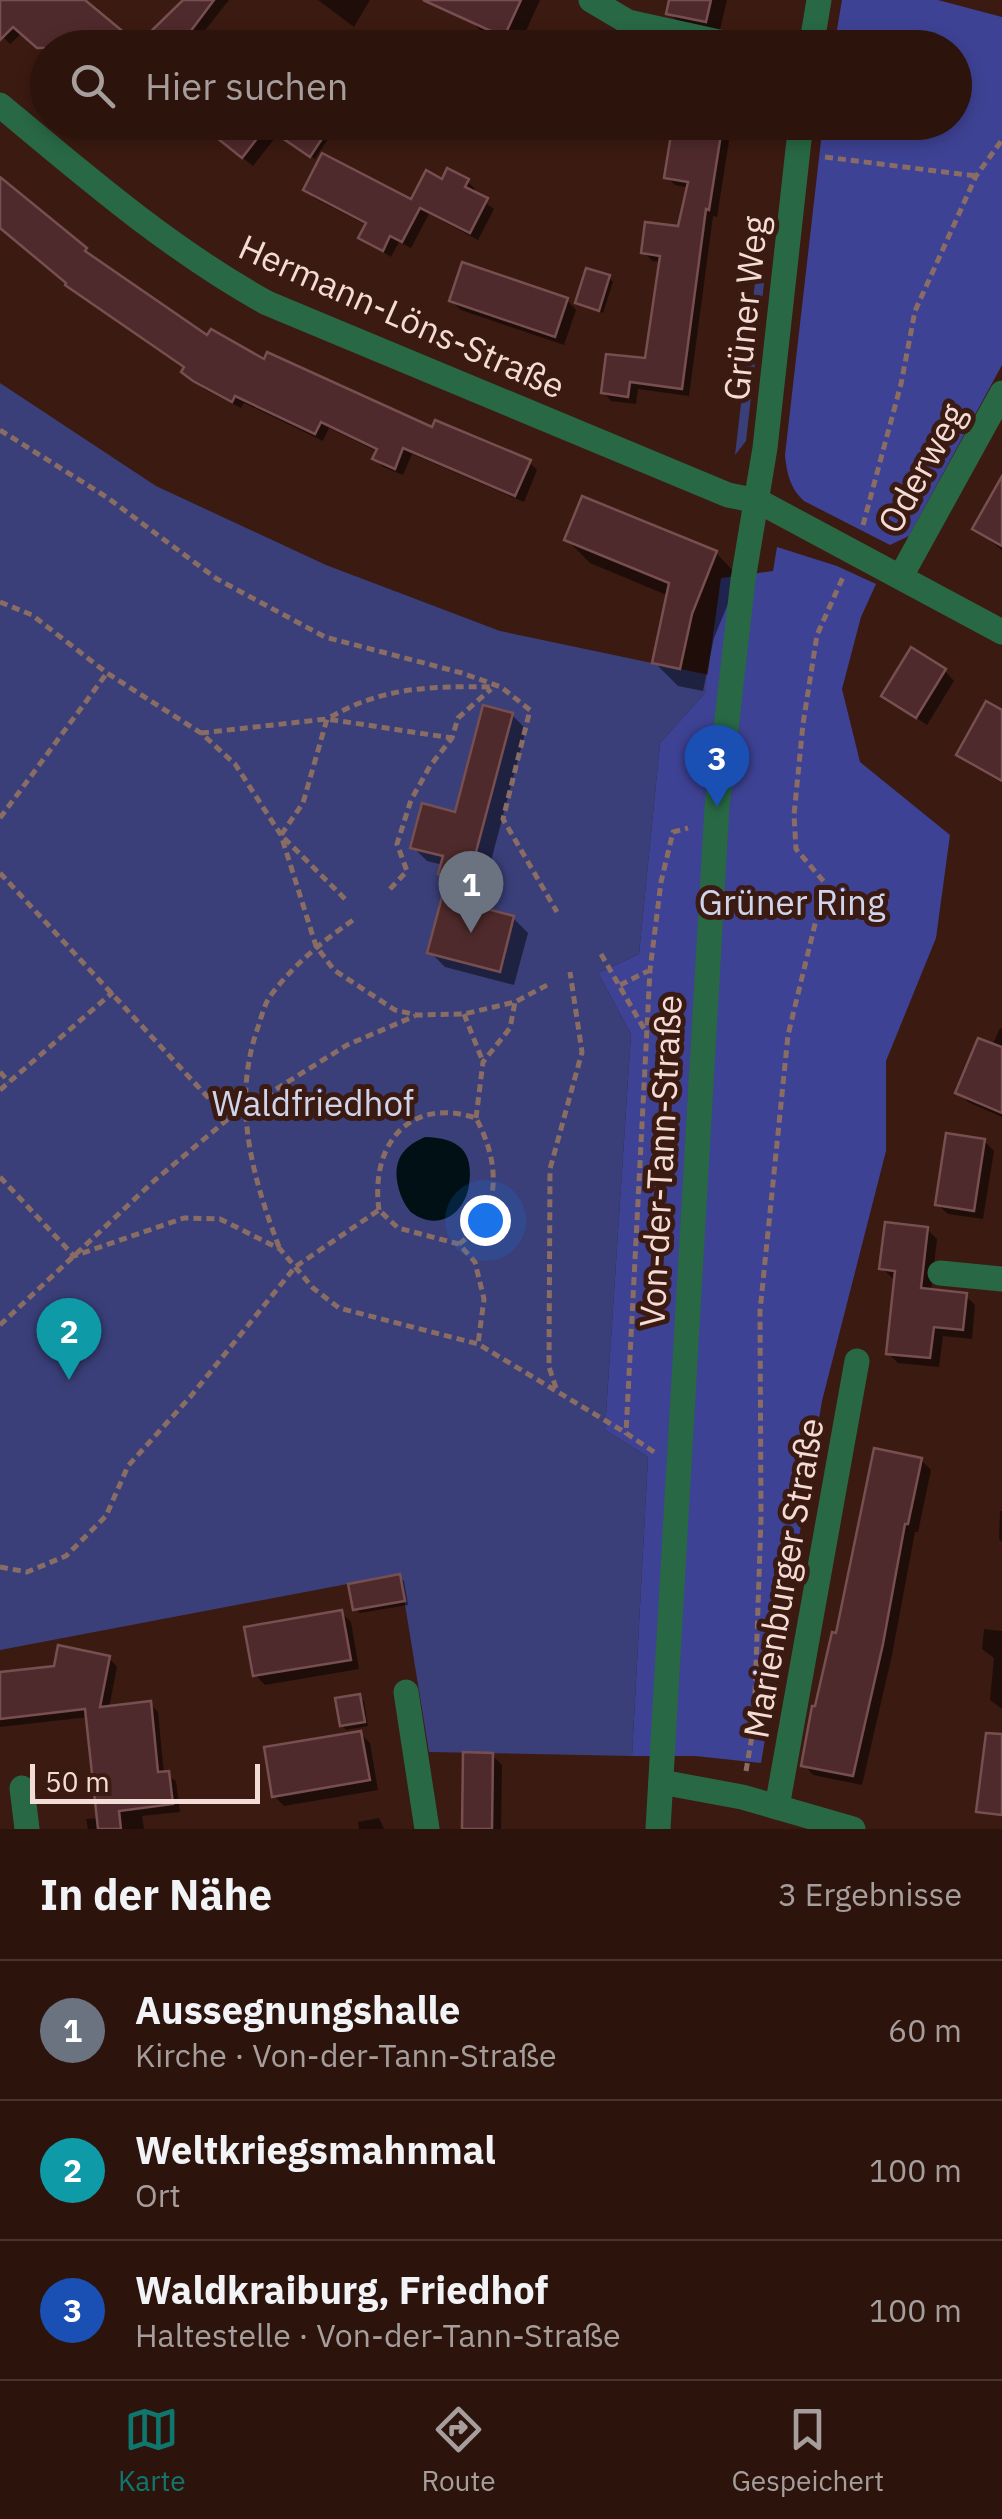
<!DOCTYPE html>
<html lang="de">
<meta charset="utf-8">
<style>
body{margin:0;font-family:"IBM Plex Sans",sans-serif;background:#38211b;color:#f1f3f6}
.scale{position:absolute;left:30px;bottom:25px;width:230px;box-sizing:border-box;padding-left:10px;border:5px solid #f4dcd6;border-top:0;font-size:28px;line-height:35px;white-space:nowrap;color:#f4dcd6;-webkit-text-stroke:8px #3b1a11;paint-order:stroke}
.you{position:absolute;left:485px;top:1220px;width:35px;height:35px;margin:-25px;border:8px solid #fff;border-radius:50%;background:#1a73e8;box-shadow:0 0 0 15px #1a73e833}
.badge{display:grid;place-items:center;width:65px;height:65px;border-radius:50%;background:#0f766e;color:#fff;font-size:32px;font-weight:700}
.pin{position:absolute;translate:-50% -82px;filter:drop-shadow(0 2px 5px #0008)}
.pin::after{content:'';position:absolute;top:52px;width:35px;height:30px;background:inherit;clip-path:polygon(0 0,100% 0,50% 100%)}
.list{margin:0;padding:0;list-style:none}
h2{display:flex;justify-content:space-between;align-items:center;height:130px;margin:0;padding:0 40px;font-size:42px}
h2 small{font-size:32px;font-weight:400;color:#a69e9d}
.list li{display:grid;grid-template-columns:65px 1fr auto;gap:30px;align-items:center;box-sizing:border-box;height:140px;padding:0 40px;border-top:2px solid #48332e}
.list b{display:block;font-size:38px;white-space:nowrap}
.list p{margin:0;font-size:32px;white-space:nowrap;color:#a69e9d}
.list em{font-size:32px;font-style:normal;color:#a69e9d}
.icon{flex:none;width:55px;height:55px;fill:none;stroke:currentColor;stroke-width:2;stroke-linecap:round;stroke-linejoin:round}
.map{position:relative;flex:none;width:1002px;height:1829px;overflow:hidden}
.search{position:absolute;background:#2c140d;box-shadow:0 5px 15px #0003;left:30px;right:30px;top:30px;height:110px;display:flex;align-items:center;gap:25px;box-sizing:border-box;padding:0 35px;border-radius:55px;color:#a69e9d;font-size:38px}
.sheet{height:550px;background:#2c140d}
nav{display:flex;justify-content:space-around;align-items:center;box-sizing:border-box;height:140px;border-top:2px solid #48332e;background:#2c140d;font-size:28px;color:#a69e9d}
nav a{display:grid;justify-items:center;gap:5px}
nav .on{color:#0f766e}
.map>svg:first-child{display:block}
.green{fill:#3a3f79}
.forest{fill:#3e4294}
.water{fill:#011014}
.shadow{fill:#0007}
.building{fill:#4f2a2c;stroke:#774f50;stroke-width:2.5}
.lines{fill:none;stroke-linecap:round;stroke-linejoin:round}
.path{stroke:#896c64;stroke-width:5;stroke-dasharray:8 5;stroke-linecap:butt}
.minor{stroke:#286845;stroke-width:25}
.labels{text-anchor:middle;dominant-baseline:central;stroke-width:10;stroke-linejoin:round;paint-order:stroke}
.street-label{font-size:35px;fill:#f4dcd6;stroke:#3b1a11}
.park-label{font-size:35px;fill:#d0d5ec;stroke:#3b1a11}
</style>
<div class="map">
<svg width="1002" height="1829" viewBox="0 0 1002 1829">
<rect width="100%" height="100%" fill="#3b1a11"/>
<g class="green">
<path d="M756 274 765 275 746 441 735 455Z"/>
<path d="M0 383 156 486 326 565 500 631 709 675 705 693 660 743 639 954 598 973 631 1034 605 1430 648 1457 632 1756 429 1752 400 1574 0 1650Z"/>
</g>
<g class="forest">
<path d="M842 0H938L1002 17V365L909 536 890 545 804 501C790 488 787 474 785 455L823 123 954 122V48L834 47Z"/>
<path d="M777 547 837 566 876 584 861 617 842 689 860 762 950 835 936 938 886 1061V1151L822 1401 761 1763 695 1756H632L648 1457 605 1430 631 1034 598 973 639 954 660 743 705 693 721 578 773 571Z"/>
</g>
<path class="water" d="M425 1137C458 1138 474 1150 469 1185 465 1213 439 1232 412 1213 407 1209 402 1199 400 1193 391 1165 399 1148 425 1137Z"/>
<g class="shadow">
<path d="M0 0H83L48 48V55L22 33 10 44 0 34Z"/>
<path d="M186 0H229L191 48H158Z"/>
<path d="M318 0H370L354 27Z"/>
<path d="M478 0H540L521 42 547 48H503L505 43 482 32 469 19Z"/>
<path d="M672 0H727L719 34 682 26 669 13Z"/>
<path d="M198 122H260L274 135 282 122H339L315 159 278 134 253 166Z"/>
<path d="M675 122H732L717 217 713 216 689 396 638 389 636 404 611 401 603 392 647 361 661 262 652 261 644 252 680 229 689 188 675 185 667 177Z"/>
<path d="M467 181 475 189 473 194 494 209 478 240 429 214 411 248 399 242 391 257 361 238 368 226 314 198 306 190 412 202 443 182Z"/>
<path d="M0 185 93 258 208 339 434 431 529 462 537 470 524 502 412 454 403 475 383 467 375 459 378 452 329 428 323 441 244 403 241 408 204 389 193 380 186 369 76 293 0 226Z"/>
<path d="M608 277 613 282 603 313 578 303Z"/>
<path d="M567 300 576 310 564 345 461 310 451 301Z"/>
<path d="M1002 488V550L975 529Z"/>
<path d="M567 540 716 553 739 577 714 638 703 691 678 686 655 663 669 596 590 563Z"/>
<path d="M945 671 954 681 927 725 884 696Z"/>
<path d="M1002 713V783L969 764 959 754Z"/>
<path d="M512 715 526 729 482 895 455 887 441 873 443 865 427 861 413 847 456 815Z"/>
<path d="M513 918 528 933 514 985 445 967 430 952Z"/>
<path d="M1000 1028 1002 1029V1117L968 1102 958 1092 992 1046Z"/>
<path d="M984 1141 994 1151 983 1219 948 1214 938 1205Z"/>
<path d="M927 1229 937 1239 931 1292 966 1296 975 1305 972 1339 943 1336 939 1367 898 1363 888 1353 897 1279 892 1278 882 1268Z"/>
<path d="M921 1460 931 1470 918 1532H915L892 1655 862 1785 813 1775 804 1765 838 1636Z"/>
<path d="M1000 1511H1002V1542L999 1539Z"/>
<path d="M400 1577 404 1581 408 1605 360 1613 355 1609Z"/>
<path d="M341 1613 351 1622 359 1669 265 1685 255 1675Z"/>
<path d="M984 1629 1002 1631V1709L990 1700 994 1658 982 1649Z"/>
<path d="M109 1658 117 1667 109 1708 150 1704 158 1712 164 1774 176 1781 180 1812 142 1816 144 1829H88L86 1819 99 1818 89 1717 0 1727V1675Z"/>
<path d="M359 1697 364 1701 368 1726 346 1730 342 1725Z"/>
<path d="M360 1733 370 1743 378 1790 284 1806 274 1796Z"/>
<path d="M492 1755 502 1765 501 1829H471Z"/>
<path d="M379 1818 384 1829H359L358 1822Z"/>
</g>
<g class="building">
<path d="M0 0H85L138 44 183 0H214L178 48H37L13 27 0 40Z"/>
<path d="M423 0H521L504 37Z"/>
<path d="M669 0H711L706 22 666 14Z"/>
<path d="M197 122H333L310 157 266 127 242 158Z"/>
<path d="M673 122H723L709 210 706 209 682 389 630 382 628 397 601 393 606 354 645 358 660 256 641 253 645 222 678 226 688 182 664 178Z"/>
<path d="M322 153 411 199 426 170 442 179 447 168 469 179 465 187 488 198 470 233 420 208 402 242 390 236 383 251 358 238 366 223 303 190Z"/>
<path d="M0 177 87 248 85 251 207 335 211 329 264 359 267 352 432 427 435 420 531 460 515 496 403 448 395 469 372 459 377 449 321 422 315 434 235 396 232 402 193 381 181 372 184 367 65 285 66 283 0 228Z"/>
<path d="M462 262 568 298 555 337 449 301Z"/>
<path d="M586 268 610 275 599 311 575 303Z"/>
<path d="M1002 476V546L972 529Z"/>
<path d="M582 496 717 551 692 614 680 669 652 663 669 583 564 540Z"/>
<path d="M911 647 946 669 916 718 881 696Z"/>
<path d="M986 701 1002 710V781L956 755Z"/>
<path d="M483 705 513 713 468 882 438 874 443 856 410 848 422 803 455 812Z"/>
<path d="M442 897 514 916 500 972 427 953Z"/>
<path d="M978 1038 1002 1047V1113L955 1093Z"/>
<path d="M946 1133 985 1139 974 1211 935 1205Z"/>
<path d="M885 1222 928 1227 921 1288 967 1293 963 1330 934 1327 930 1358 886 1354 895 1271 879 1269Z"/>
<path d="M874 1448 922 1458 908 1524H905L883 1644 853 1776 801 1766 812 1706H815L832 1632 836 1633Z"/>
<path d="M400 1574 405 1601 353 1610 348 1584Z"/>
<path d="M342 1610 351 1660 253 1676 244 1627Z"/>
<path d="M58 1645 110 1656 100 1707 151 1701 158 1772 169 1771 173 1804 119 1811 121 1829H98L85 1709 0 1719V1672L54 1666Z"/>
<path d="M360 1694 365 1722 340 1726 335 1698Z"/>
<path d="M361 1731 370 1780 272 1797 264 1747Z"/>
<path d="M986 1733 1002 1734V1815L976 1812Z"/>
<path d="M463 1752 493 1753 492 1829H462Z"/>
</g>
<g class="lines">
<g class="path">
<path d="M825 157 976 176"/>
<path d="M0 430 108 498 217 579 325 637 462 673 501 687 530 710 503 819 557 912"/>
<path d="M863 525 901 384 915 311 976 176 1002 140"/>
<path d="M0 602 32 615 107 673 201 733 235 764 281 835 316 946 334 970 395 1010 417 1015 464 1014 515 1002 551 983"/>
<path d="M201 733 327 719 452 738"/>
<path d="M0 818 107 673"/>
<path d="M0 873 228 1119"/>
<path d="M390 889 407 871 397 844 411 800 430 766 452 738 458 718 491 689"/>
<path d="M345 899 281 835 303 803 327 719C381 687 430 686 491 687"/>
<path d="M601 954 647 1034"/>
<path d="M620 985 648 971"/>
<path d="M464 1014 483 1062"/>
<path d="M0 1072 9 1082"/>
<path d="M0 1090 113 992"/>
<path d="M476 1118 483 1062 510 1028 515 1002"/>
<path d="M0 1177 74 1256 184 1218 220 1219 280 1249 313 1288 339 1308 478 1344 626 1433"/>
<path d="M379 1210C370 1146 408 1096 476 1118 500 1163 503 1212 459 1244"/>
<path d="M279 1247C252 1176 232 1104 257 1030 261 1019 264 1004 271 995 295 963 324 940 356 918"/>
<path d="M0 1325 155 1180 228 1119 347 1045 415 1016"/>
<path d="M556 1388 549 1367 550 1169 582 1052 570 972"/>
<path d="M654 1452 626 1433 650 970 661 882 673 832 688 828"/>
<path d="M0 1567 27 1572 66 1556 106 1516 128 1466 191 1396 295 1267 379 1210 398 1228 459 1244 475 1262 484 1299 478 1344"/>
<path d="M746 1771 754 1724 761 1519 760 1311 788 1035 825 883 796 849 794 815 803 724 817 635 843 577"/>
</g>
<g class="minor">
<path d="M591 0 628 22 746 48"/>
<path d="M811 48 819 0"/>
<path d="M0 105C85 176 171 250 267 303L728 495 758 501 1002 632"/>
<path d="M901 576 1002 393"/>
<path d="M940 1273 1002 1279"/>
<path d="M406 1692 427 1829"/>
<path d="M661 1782 742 1797 853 1829"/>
<path d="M22 1788 27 1829"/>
<path d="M777 1807 857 1361"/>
<path d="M658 1829 717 807 743 580 765 448 801 122"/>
</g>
</g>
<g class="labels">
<g class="street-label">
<text transform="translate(745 308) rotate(-84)">Grüner Weg</text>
<text transform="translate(402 316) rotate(24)">Hermann-Löns-Straße</text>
<text transform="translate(921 468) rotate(-61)">Oderweg</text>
<text transform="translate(660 1161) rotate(-87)">Von-der-Tann-Straße</text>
<text transform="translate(783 1578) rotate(-80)">Marienburger Straße</text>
</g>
<g class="park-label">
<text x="792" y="902">Grüner Ring</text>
<text x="313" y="1103">Waldfriedhof</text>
</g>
</g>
</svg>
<div class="scale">50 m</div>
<div class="you"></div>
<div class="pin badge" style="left:471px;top:933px;background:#6b7280">1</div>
<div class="pin badge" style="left:69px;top:1380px;background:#0f9aa8">2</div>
<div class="pin badge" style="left:717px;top:807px;background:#1a4fb4">3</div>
<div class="search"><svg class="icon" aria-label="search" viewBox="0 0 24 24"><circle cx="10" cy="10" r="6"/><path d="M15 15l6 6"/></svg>Hier suchen</div>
</div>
<section class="sheet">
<h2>In der Nähe<small>3 Ergebnisse</small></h2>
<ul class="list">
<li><span class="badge" style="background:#6b7280">1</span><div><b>Aussegnungshalle</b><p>Kirche · Von-der-Tann-Straße</p></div><em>60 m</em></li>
<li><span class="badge" style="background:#0f9aa8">2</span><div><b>Weltkriegsmahnmal</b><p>Ort</p></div><em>100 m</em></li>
<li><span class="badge" style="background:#1a4fb4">3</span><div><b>Waldkraiburg, Friedhof</b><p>Haltestelle · Von-der-Tann-Straße</p></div><em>100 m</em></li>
</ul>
</section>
<nav>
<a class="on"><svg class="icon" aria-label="map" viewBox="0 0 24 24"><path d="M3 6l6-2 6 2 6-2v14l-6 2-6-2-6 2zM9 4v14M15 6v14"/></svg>Karte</a>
<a><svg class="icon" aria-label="directions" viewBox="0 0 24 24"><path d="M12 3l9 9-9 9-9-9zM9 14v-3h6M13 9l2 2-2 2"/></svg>Route</a>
<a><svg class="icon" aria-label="saved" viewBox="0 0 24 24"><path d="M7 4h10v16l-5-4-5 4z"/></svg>Gespeichert</a>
</nav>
